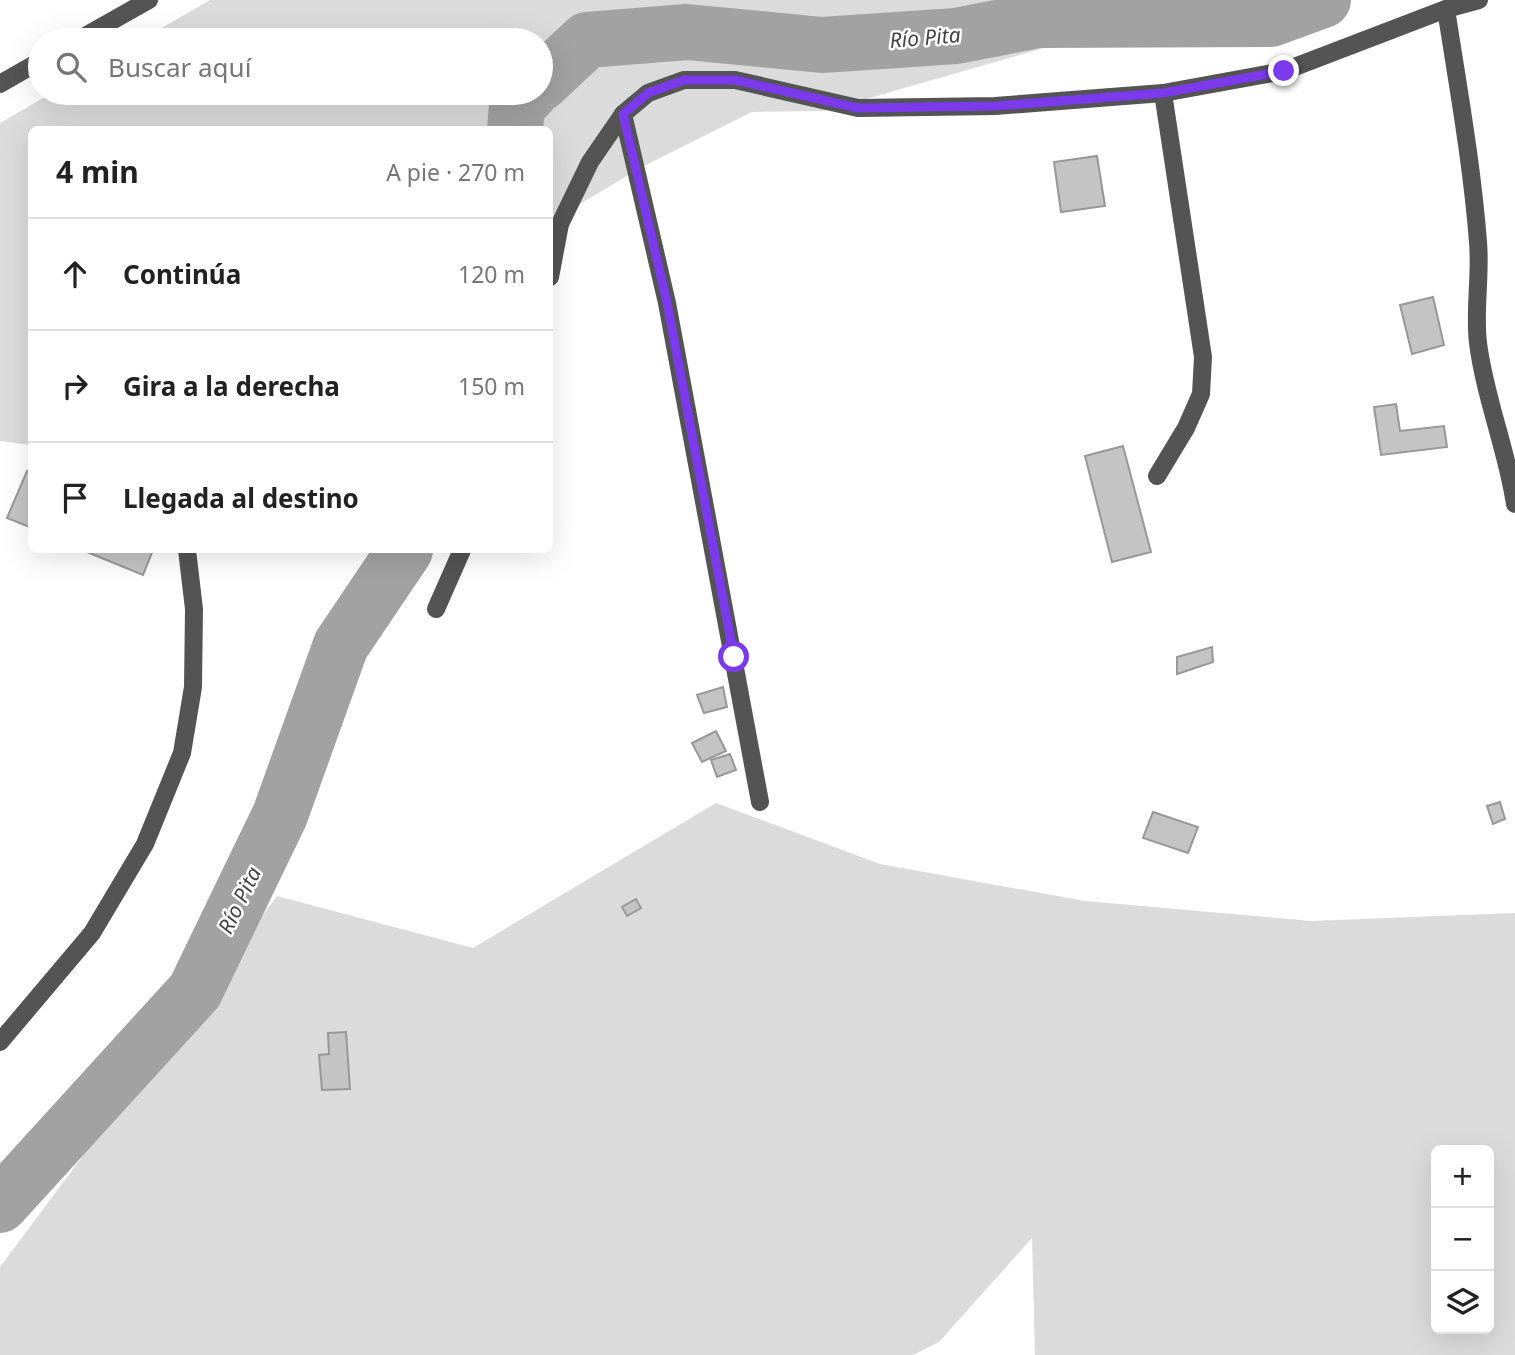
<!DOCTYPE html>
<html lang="es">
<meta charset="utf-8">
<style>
body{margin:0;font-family:"Noto Sans",sans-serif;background:#f2f2f2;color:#222}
.controls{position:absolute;right:21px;bottom:21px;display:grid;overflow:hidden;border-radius:10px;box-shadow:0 7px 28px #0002}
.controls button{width:63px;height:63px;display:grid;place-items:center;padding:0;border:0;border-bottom:2px solid #e0e0e0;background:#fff;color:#222;font:35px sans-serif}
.stop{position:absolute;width:21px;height:21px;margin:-16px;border:5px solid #7c3aed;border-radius:50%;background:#fff}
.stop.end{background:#7c3aed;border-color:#fff;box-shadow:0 2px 7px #0008}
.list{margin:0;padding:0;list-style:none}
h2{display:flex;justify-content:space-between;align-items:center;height:91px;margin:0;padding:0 28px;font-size:30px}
h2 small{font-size:23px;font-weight:400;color:#767676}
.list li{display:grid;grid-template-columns:46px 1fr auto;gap:21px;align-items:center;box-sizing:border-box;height:112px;padding:0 28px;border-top:2px solid #e0e0e0}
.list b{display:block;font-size:26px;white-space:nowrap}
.list em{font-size:23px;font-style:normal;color:#767676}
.icon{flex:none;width:38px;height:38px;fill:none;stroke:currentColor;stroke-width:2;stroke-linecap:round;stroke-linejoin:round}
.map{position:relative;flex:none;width:1515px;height:1355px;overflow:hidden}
.search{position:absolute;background:#fff;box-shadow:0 7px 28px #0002;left:28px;top:28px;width:525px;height:77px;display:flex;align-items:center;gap:18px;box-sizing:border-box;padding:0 24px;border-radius:38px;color:#767676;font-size:26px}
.panel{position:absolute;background:#fff;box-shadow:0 7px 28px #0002;left:28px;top:126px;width:525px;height:427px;border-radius:10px}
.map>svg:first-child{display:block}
.green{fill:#dbdbdb;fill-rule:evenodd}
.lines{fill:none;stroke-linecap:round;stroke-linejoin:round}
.river{stroke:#a2a2a2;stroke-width:56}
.building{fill:#c4c4c4;stroke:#989898;stroke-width:2}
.minor{stroke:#545454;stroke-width:18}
.route{stroke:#7c3aed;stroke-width:9}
.labels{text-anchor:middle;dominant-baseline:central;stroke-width:5;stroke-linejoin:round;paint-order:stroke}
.water-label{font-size:21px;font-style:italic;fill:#434343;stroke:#fff}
</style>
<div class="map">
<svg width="1515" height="1355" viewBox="0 0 1515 1355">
<rect width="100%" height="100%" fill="#fff"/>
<g class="green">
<path d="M210 0H1212L824 111 752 112 640 168 550 222V130H32L31 445 0 441V123L52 93H541V40H141Z"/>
<path d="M716 803 880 864 1085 901 1311 921 1515 913V1355H1035L1032 1238 939 1342 913 1355H0V1267L277 896 473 948ZM1436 1150H1489V1329H1436Z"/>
</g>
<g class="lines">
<g class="river">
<path d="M541 83 587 40 687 32 822 45 956 36 1038 20 1271 19 1323 0"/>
<path d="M515 130 517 106 530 93"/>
<path d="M0 1205 195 991 280 815 341 645 405 550"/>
</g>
</g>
<g class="building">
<path d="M1097 156 1105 206 1061 212 1054 162Z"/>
<path d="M1433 297 1444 345 1412 354 1400 305Z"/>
<path d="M1396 404 1400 431 1444 426 1447 447 1381 455 1374 407Z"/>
<path d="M1123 446 1151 552 1112 562 1085 456Z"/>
<path d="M27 471 32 473V528L7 518Z"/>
<path d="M82 550H153L143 575Z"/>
<path d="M1212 647 1213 662 1177 674V657Z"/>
<path d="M723 687 727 707 704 713 697 695Z"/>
<path d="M716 731 726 751 702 762 692 743Z"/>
<path d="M730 754 736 770 717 777 711 760Z"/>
<path d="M1500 802 1505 819 1493 824 1487 806Z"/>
<path d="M1153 812 1198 827 1188 853 1143 838Z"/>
<path d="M636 899 641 908 627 916 622 907Z"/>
<path d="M346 1032 350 1089 322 1090 319 1055 329 1054 328 1033Z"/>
</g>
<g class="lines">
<g class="minor">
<path d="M1446 9C1458 87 1472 164 1478 242 1481 276 1474 310 1478 343 1485 398 1507 450 1515 504"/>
<path d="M78 40 149 0"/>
<path d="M0 84 40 61"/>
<path d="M623 114 667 303 760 802"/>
<path d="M550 277 560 224 590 162 623 114 648 93 684 80H735L858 108 995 106 1163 93 1284 71 1446 9 1479 0"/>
<path d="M1157 476 1186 428 1201 394 1203 357 1163 93"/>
<path d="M436 609 462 550"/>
<path d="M0 1042 92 933 145 844 182 753 193 687 194 609 187 550"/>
</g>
</g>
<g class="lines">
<path class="route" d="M734 657 667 303 623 114 648 93 684 80H735L858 108 995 106 1163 93 1284 71"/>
</g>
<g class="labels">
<g class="water-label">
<text transform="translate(925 37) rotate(-5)">Río Pita</text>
<text transform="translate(239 900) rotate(-64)">Río Pita</text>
</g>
</g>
</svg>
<div class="controls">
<button>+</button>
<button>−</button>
<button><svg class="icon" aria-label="layers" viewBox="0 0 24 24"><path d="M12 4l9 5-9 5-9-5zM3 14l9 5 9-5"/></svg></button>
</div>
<div class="stop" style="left:734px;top:657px"></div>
<div class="stop end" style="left:1284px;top:71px"></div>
<div class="search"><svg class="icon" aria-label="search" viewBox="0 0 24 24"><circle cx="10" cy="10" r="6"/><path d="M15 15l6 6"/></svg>Buscar aquí</div>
<section class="panel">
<h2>4 min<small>A pie · 270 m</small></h2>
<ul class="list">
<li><svg class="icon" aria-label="ahead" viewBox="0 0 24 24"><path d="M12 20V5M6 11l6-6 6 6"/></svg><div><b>Continúa</b></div><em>120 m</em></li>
<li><svg class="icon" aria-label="right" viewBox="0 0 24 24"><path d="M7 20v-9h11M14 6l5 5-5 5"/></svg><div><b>Gira a la derecha</b></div><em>150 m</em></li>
<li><svg class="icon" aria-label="arrive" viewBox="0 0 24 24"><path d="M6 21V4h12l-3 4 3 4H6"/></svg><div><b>Llegada al destino</b></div></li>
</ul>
</section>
</div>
